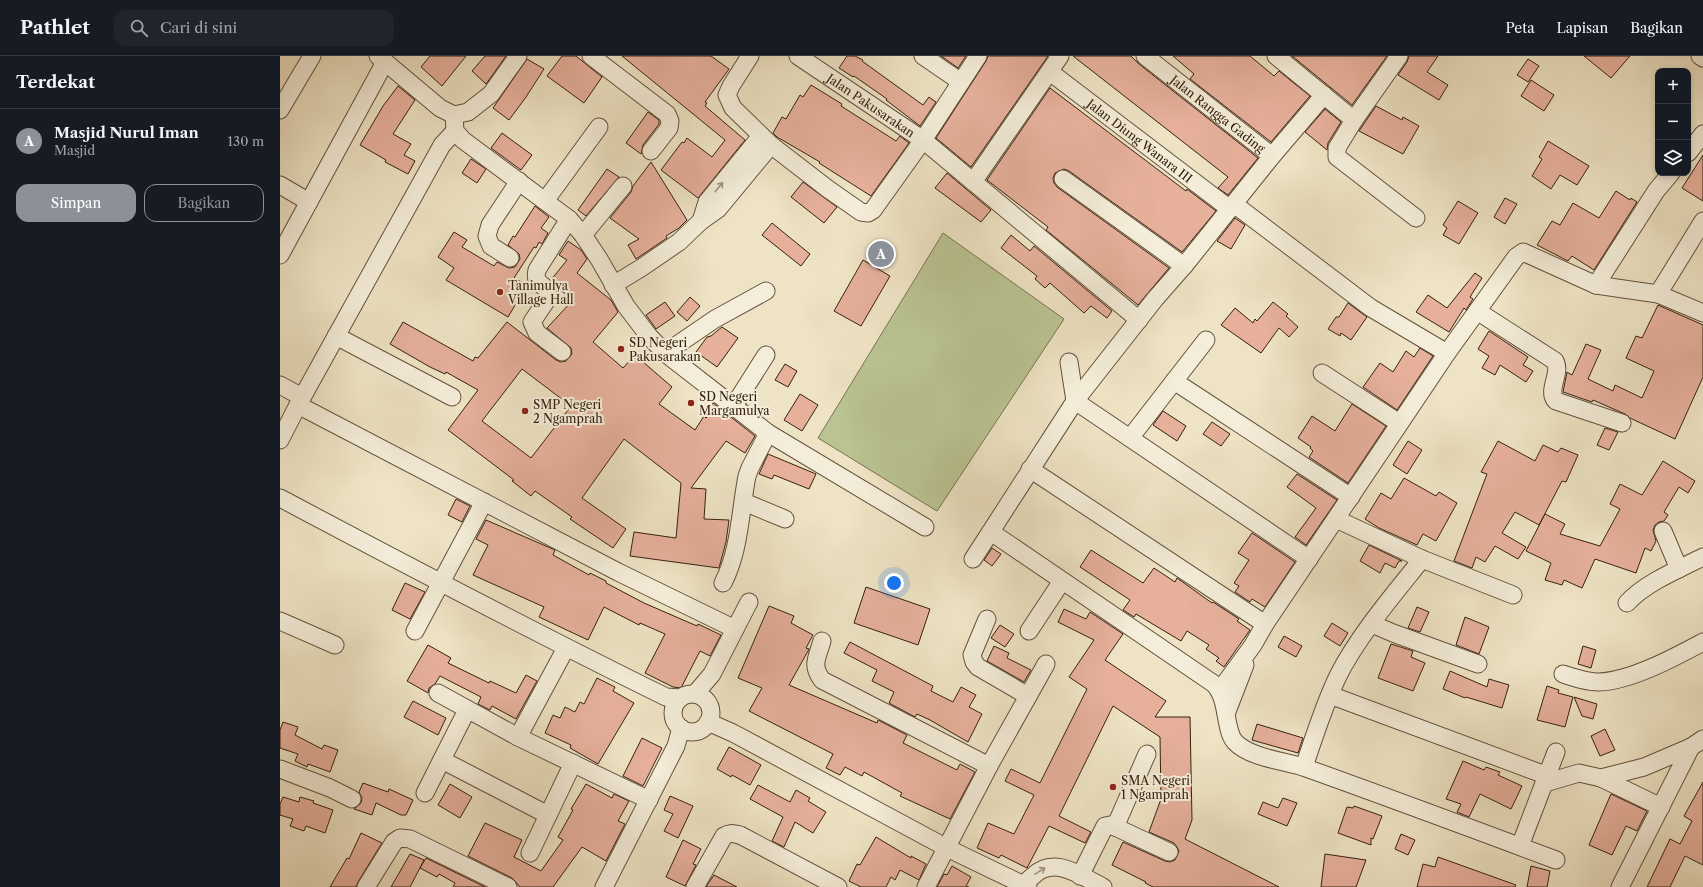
<!DOCTYPE html>
<html lang="id">
<meta charset="utf-8">
<style>
body{margin:0;font-family:"Libre Caslon Text",serif;background:#20242c;color:#f1f3f6}
.controls{position:absolute;right:12px;top:12px;display:grid;overflow:hidden;border-radius:8px;box-shadow:0 2px 6px #0003}
.controls button{width:36px;height:36px;display:grid;place-items:center;padding:0;border:0;border-bottom:1px solid #363941;background:#171b24;color:#f1f3f6;font:20px sans-serif}
.you{position:absolute;left:614px;top:527px;width:14px;height:14px;margin:-10px;border:3px solid #fff;border-radius:50%;background:#1a73e8;box-shadow:0 0 0 6px #1a73e833}
.badge{display:grid;place-items:center;width:26px;height:26px;border-radius:50%;background:#8c9099;color:#fff;font-size:13px;font-weight:700}
.pin{position:absolute;translate:-50% -50%;border:2px solid #fff;box-shadow:0 1px 4px #0006}
.list{margin:0;padding:0;list-style:none}
h2{display:flex;justify-content:space-between;align-items:center;height:52px;margin:0;padding:0 16px;font-size:17px}
h2 small{font-size:13px;font-weight:400;color:#9ea1a6}
.list li{display:grid;grid-template-columns:26px 1fr auto;gap:12px;align-items:center;box-sizing:border-box;height:64px;padding:0 16px;border-top:1px solid #363941}
.list b{display:block;font-size:15px;white-space:nowrap}
.list p{margin:0;font-size:13px;white-space:nowrap;color:#9ea1a6}
.list em{font-size:13px;font-style:normal;color:#9ea1a6}
.actions{display:flex;gap:8px;padding:12px 16px}
.actions a{flex:1;padding:9px 0;border:1px solid #8c9099;border-radius:12px;text-align:center;font-size:14px;color:#8c9099}
.actions .main{background:#8c9099;color:#fff}
.icon{flex:none;width:22px;height:22px;fill:none;stroke:currentColor;stroke-width:2;stroke-linecap:round;stroke-linejoin:round}
.map{position:relative;flex:none;width:1423px;height:831px;overflow:hidden}
header{display:flex;align-items:center;gap:24px;box-sizing:border-box;height:56px;padding:0 20px;background:#171b24;border-bottom:1px solid #363941}
header strong{font-size:19px}
nav{display:flex;gap:22px;margin-inline-start:auto;font-size:14px}
.search{width:280px;height:36px;background:#20242c;display:flex;align-items:center;gap:10px;box-sizing:border-box;padding:0 14px;border-radius:12px;color:#9ea1a6;font-size:15px}
main{display:flex}
aside{flex:1;background:#171b24}
.map>svg:first-child{display:block}
.green{fill:#bac392;stroke:#787251}
.building{fill:#e6b09b;stroke:#362010;fill-rule:evenodd}
.lines{fill:none;stroke-linecap:round;stroke-linejoin:round}
.minor-casing{stroke:#64513d;stroke-width:19}
.minor{stroke:#f4edd9;stroke-width:17}
.oneway{stroke:#9e917f}
.poi-dot{fill:#8f2418;stroke:#f4edd9;stroke-width:1.5}
.labels{text-anchor:middle;dominant-baseline:central;stroke-width:4;stroke-linejoin:round;paint-order:stroke}
.street-label{font-size:12px;fill:#362010;stroke:#f4edd9}
.poi-label{font-size:12px;fill:#362010;stroke:#f4edd9;text-anchor:start}
</style>
<header>
<strong>Pathlet</strong>
<div class="search"><svg class="icon" aria-label="search" viewBox="0 0 24 24"><circle cx="10" cy="10" r="6"/><path d="M15 15l6 6"/></svg>Cari di sini</div>
<nav><a>Peta</a><a>Lapisan</a><a>Bagikan</a></nav>
</header>
<main>
<aside>
<h2>Terdekat<small></small></h2>
<ul class="list">
<li><span class="badge">A</span><div><b>Masjid Nurul Iman</b><p>Masjid</p></div><em>130 m</em></li>
</ul>
<div class="actions"><a class="main">Simpan</a><a>Bagikan</a></div>
</aside>
<div class="map">
<svg width="1423" height="831" viewBox="0 0 1423 831">
<rect width="100%" height="100%" fill="#eee3c4"/>
<filter id="stains"><feTurbulence type="fractalNoise" baseFrequency=".005" numOctaves="4"/><feColorMatrix values="0 0 0 0 .2 0 0 0 0 .09 0 0 0 0 .02 0 0 0 .5 -.17"/></filter>
<radialGradient id="worn" r=".72"><stop offset=".6" stop-color="#630" stop-opacity="0"/><stop offset="1" stop-color="#630" stop-opacity=".3"/></radialGradient>
<path class="green" d="M663 177 784 263 657 455 538 382Z"/>
<g class="building">
<path d="M150 0H186L162 30 141 11Z"/>
<path d="M205 0H226L206 28 192 15Z"/>
<path d="M282 0H296L322 21 304 47 267 20Z"/>
<path d="M342 0H431L449 13 425 46 427 47 425 50 465 84 418 142 381 114 402 86 404 87 407 82 432 101 445 84Z"/>
<path d="M567 0H575L583 4 582 5 643 49 649 41 656 46 640 70 606 44 607 43 574 20 573 21 559 12Z"/>
<path d="M661 0H686L678 12Z"/>
<path d="M708 0H768L691 111 656 82 706 5Z"/>
<path d="M793 0H851L859 8 978 102 948 139 938 132 948 121Z"/>
<path d="M893 0H970L994 20 999 15 1030 40 991 86 910 23 914 18Z"/>
<path d="M1012 0H1107L1072 49Z"/>
<path d="M1129 0H1158L1147 16 1168 29 1159 44 1118 19 1127 6Z"/>
<path d="M1304 0H1350L1331 22Z"/>
<path d="M247 3 264 13 246 41 229 64 213 52Z"/>
<path d="M1248 3 1259 10 1248 26 1237 19Z"/>
<path d="M1251 24 1274 39 1264 55 1241 40Z"/>
<path d="M531 29 562 48 561 50 616 85 620 80 629 87 591 140 539 107 540 106 497 81 493 77 502 61 506 63 520 39 523 41Z"/>
<path d="M118 30 135 44 113 78 131 88 124 99 135 105 128 118 105 106 106 104 80 89 103 50Z"/>
<path d="M770 32 906 135 907 133 936 155 902 196 789 115 784 113 775 117 773 122 774 127 777 131 889 212 858 249 766 174 768 171 707 124Z"/>
<path d="M1096 50 1122 64 1123 61 1139 70 1123 98 1079 75Z"/>
<path d="M1045 53 1061 66 1048 87 1047 94 1025 76Z"/>
<path d="M368 56 379 64V68L363 89 361 98 346 87Z"/>
<path d="M222 77 252 99 241 114 211 92Z"/>
<path d="M1268 85 1309 110 1297 129 1280 119 1271 133 1252 120 1262 103 1259 101Z"/>
<path d="M1423 99V145L1402 132Z"/>
<path d="M191 103 206 113 197 127 182 117Z"/>
<path d="M371 106 407 164 399 172 386 180 387 182 356 203 348 189 359 183 330 162 351 136 353 130Z"/>
<path d="M327 113 339 121 306 160 298 154Z"/>
<path d="M667 117 711 154 701 166 655 132Z"/>
<path d="M523 126 557 151 544 167 511 141Z"/>
<path d="M1336 135 1350 144 1351 142 1357 146 1314 214 1292 200 1288 205 1257 189 1272 165 1280 169 1293 147 1319 162Z"/>
<path d="M1225 142 1237 148 1225 168 1214 161Z"/>
<path d="M1178 145 1198 157 1179 188 1163 179 1167 172 1163 169Z"/>
<path d="M255 150 269 161 261 172 268 177 262 188 259 186 256 192 254 191 234 222 247 229 228 261 166 224 174 212 158 201 174 176 187 184 182 191 214 210 217 206 229 212 235 211 240 203 239 198 228 189 233 180 235 181Z"/>
<path d="M955 162 965 169 951 193 937 185Z"/>
<path d="M492 167 530 198 521 210 482 179Z"/>
<path d="M731 179 750 195 754 190 832 255 827 262 811 250 804 257 770 227 765 232 755 223 757 220 721 192Z"/>
<path d="M288 185 301 194 307 203 297 217 331 244 338 256 313 286 343 312 355 299 392 331 379 348 415 374 424 360 426 362 429 359 427 356 433 347 475 380 465 397 446 385 411 432 426 433 424 463 449 464 446 486 439 512 350 500 354 476 396 482 401 427 344 383 302 442 346 473 333 492 290 463 292 461 255 435 251 440 232 425 234 424 168 374 198 334 166 316 165 318 150 311 110 288 123 266 193 305 195 301 198 302 227 266 276 304 281 306 286 305 292 298 291 292 267 272 293 244 278 232 271 224 287 204 279 199ZM242 313 291 350 251 402 202 365Z"/>
<path d="M583 204 610 220 581 270 554 255Z"/>
<path d="M1195 217 1202 222 1190 241 1193 243 1186 254 1184 252 1169 276 1136 256 1148 239 1167 252Z"/>
<path d="M410 241 420 250 407 265 397 256Z"/>
<path d="M385 246 395 260 376 273 366 259Z"/>
<path d="M993 246 1008 258 1006 260 1018 271 1009 281 999 272 981 297 941 269 955 252 973 267 975 263 977 265Z"/>
<path d="M1068 247 1087 261 1071 284 1061 277 1060 280 1048 273 1056 261H1059Z"/>
<path d="M1378 249 1423 269V321L1395 383 1350 362 1345 358 1313 344 1312 346 1283 336 1287 316 1292 319 1306 288 1321 294 1308 323 1333 335 1335 329 1362 342 1374 315 1346 302 1356 280 1362 282Z"/>
<path d="M442 271 458 282 437 311 416 296 427 281 431 280Z"/>
<path d="M1209 275 1248 301 1243 309 1253 315 1246 326 1220 309 1215 319 1202 312 1209 300 1198 293Z"/>
<path d="M1140 292 1153 300 1117 354 1083 331 1100 307 1113 316 1126 295 1134 301Z"/>
<path d="M505 308 517 315 508 331 495 324Z"/>
<path d="M520 338 538 349 522 375 504 364Z"/>
<path d="M1072 348 1106 370 1068 427 1029 401 1033 395 1030 392 1031 391 1018 382 1032 360 1055 375Z"/>
<path d="M883 355 906 370 897 385 873 369Z"/>
<path d="M932 366 950 378 941 390 923 378Z"/>
<path d="M1325 372 1338 376 1329 394 1317 389Z"/>
<path d="M1128 385 1142 394 1127 418 1113 409Z"/>
<path d="M1218 385 1255 405 1263 389 1278 396 1281 392 1298 399 1286 426 1282 425 1259 469 1235 456 1222 477 1246 491 1238 503 1215 490 1205 506 1196 501 1192 512 1174 505 1207 418 1201 416Z"/>
<path d="M488 398 536 418 529 433 494 419 492 423 479 418Z"/>
<path d="M1383 405 1415 425 1408 437 1399 431 1384 456 1388 459 1384 465 1379 466 1375 469 1373 474 1376 485 1371 495 1365 492 1356 517 1315 503 1302 532 1284 524 1282 529 1265 524 1271 507 1246 495 1265 458 1285 468 1280 478 1320 490 1340 453 1330 448 1340 428 1362 439Z"/>
<path d="M1017 418 1057 444 1026 489 1015 481 1036 452 1007 431Z"/>
<path d="M1124 422 1156 440 1159 436 1177 447 1156 485 1143 478 1137 489 1099 472 1085 463 1101 437 1111 443Z"/>
<path d="M176 443 190 450 182 466 168 459Z"/>
<path d="M206 464 275 494 273 499 309 519 310 517 326 525V527L364 547 417 570 418 568 441 579 430 600 420 595 401 632 393 631 365 617 385 578 360 567 359 569 324 551 308 584 259 561 264 551 193 519 208 489 196 483Z"/>
<path d="M972 477 1015 506 985 551 972 543 970 546 955 536 959 530 954 527 969 504 958 497Z"/>
<path d="M1089 489 1122 505H1119L1115 512 1105 507 1100 517 1080 505Z"/>
<path d="M712 492 721 498 712 510 704 504Z"/>
<path d="M811 494 863 527 874 512 895 526 897 522 932 547 933 546 959 563 957 565 970 574 944 611 936 605 939 602 926 593 929 589 907 575 901 585 856 558 854 561 843 554 850 544 800 511Z"/>
<path d="M125 527 145 536 130 563 112 554Z"/>
<path d="M586 531 650 553 638 589 574 567Z"/>
<path d="M489 550 514 560 511 567 533 579 526 592 529 593 528 595 509 629 597 667 598 664 627 679 623 687 677 714 680 708 695 716 670 763 620 740 622 737 584 716 582 720 565 711 560 719 546 712 553 698 469 655 482 632 458 622Z"/>
<path d="M1137 551 1149 556 1140 576 1128 572Z"/>
<path d="M784 553 806 563 810 556 843 578 825 604 886 645 875 661H910L912 764 905 783 999 831H873L865 827 866 826 832 809 843 786 885 805 890 806 895 804 899 795 897 791 894 787 869 776 881 743 880 681 833 650 779 760 811 776 805 787 769 770 747 812 721 799 719 802 697 792 708 767 734 778 754 739 725 725 731 713 760 727 807 633 789 621 814 584 778 566Z"/>
<path d="M1185 561 1209 571 1199 598 1176 589Z"/>
<path d="M1052 567 1068 577 1060 590 1044 580Z"/>
<path d="M720 569 734 578 725 591 711 582Z"/>
<path d="M1004 580 1022 590 1016 601 998 591Z"/>
<path d="M570 586 653 630 651 635 673 646 681 631 696 639 689 651 702 658 688 686 650 664 637 658 635 661 609 647 614 636 592 625 597 614 564 597Z"/>
<path d="M1111 588 1133 595 1131 601 1145 607 1133 635 1098 622Z"/>
<path d="M148 589 171 602 168 607 209 627 210 625 236 637 246 619 257 625 236 663 212 650 210 654 198 648 201 641 160 620 155 628 149 632 148 637 127 625Z"/>
<path d="M714 590 729 597 727 602 751 614 744 626 707 605Z"/>
<path d="M1303 590 1316 594 1311 612 1298 608Z"/>
<path d="M1170 615 1207 631 1209 623 1229 629 1222 652 1186 641 1185 642 1163 633Z"/>
<path d="M317 622 335 631 333 635 354 647 318 708 290 692 291 689 265 677 273 659 280 662 285 651 295 656 300 646 304 648Z"/>
<path d="M1267 630 1279 634 1278 637 1293 641 1285 671 1257 664Z"/>
<path d="M1294 641 1317 648 1313 663 1302 660Z"/>
<path d="M133 645 166 662 158 679 124 661Z"/>
<path d="M3 666 18 671 15 679 42 693 44 689 58 694 50 716 28 708 27 711 15 705 18 698 0 692V674Z"/>
<path d="M977 668 1023 682 1018 697 972 684Z"/>
<path d="M1325 673 1335 694 1320 700 1311 680Z"/>
<path d="M362 682 382 692 363 730 343 720Z"/>
<path d="M449 691 481 709 470 729 452 719 451 721 437 713Z"/>
<path d="M1183 705 1204 714 1206 711 1220 716 1218 719 1242 730 1231 753 1200 738 1189 761 1177 756 1181 748 1166 743Z"/>
<path d="M1423 726V809L1405 800 1390 831H1367L1390 783 1400 788 1412 765 1404 760Z"/>
<path d="M83 727 108 736 109 733 133 744 126 759H121L96 747 92 759 74 753 81 747 82 742 79 736Z"/>
<path d="M170 728 192 741 180 762 158 749Z"/>
<path d="M306 728 332 742 334 738 349 745 338 765 345 768 326 805 302 791 273 831H240L232 822 188 800 205 767 242 784 234 801 261 815 283 784 278 781 293 754 291 753Z"/>
<path d="M478 729 510 746 516 734 530 742 528 745 546 756 533 777 515 766 504 791 492 785 503 761 470 743Z"/>
<path d="M1331 738 1367 755 1357 775 1346 770 1332 799 1309 789Z"/>
<path d="M390 740 413 750 398 782 384 775 393 758 384 754Z"/>
<path d="M3 741 19 746 20 741 34 745 33 747 53 754 45 777 26 770 24 775 10 770 13 763 0 759V748Z"/>
<path d="M1003 742 1017 747 1007 770 978 758 983 746 998 752Z"/>
<path d="M1074 750 1102 760 1093 783 1091 782V789L1058 777 1067 751 1073 752Z"/>
<path d="M81 777 102 787 78 826 76 831H50L67 802 69 803Z"/>
<path d="M1121 778 1135 784 1128 799 1115 793Z"/>
<path d="M596 781 631 802V800L646 808 639 824 620 814 615 824 611 821 606 831H581L569 825 577 808 580 809Z"/>
<path d="M403 784 421 793 413 808 416 809 405 830 386 821Z"/>
<path d="M130 798 144 804 130 831H111Z"/>
<path d="M1045 798 1086 804 1076 831H1041Z"/>
<path d="M1158 801 1236 829 1235 831H1137L1143 808 1155 811Z"/>
<path d="M146 802 205 831H173L175 827 159 818 157 821 140 812Z"/>
<path d="M672 810 691 821 686 830 689 831H657L664 818 667 819Z"/>
<path d="M1251 810 1270 815 1267 831H1247Z"/>
<path d="M434 819 457 831H426Z"/>
</g>
<g class="lines">
<g class="minor-casing">
<g id="minor">
<path d="M98 0 160 52 174 59 188 56 211 38 238 0"/>
<path d="M311 0 387 58 390 65 389 72 371 95"/>
<path d="M470 0 451 30 447 39 453 52 491 89 548 133 581 156 588 157 593 154 643 84 698 0"/>
<path id="s1" d="M518 0 643 84 859 264"/>
<path d="M643 0 681 26"/>
<path id="s2" d="M865 0 992 100"/>
<path d="M996 0 1074 64"/>
<path d="M1119 0 1074 64 1057 92V101L1136 162"/>
<path d="M1420 0 1423 2"/>
<path id="s3" d="M770 16 950 153"/>
<path d="M0 54 32 0"/>
<path d="M174 59 175 75 183 84 289 163 303 179 319 203 346 250 368 279 385 297 488 377 645 471"/>
<path d="M1408 97 1423 78"/>
<path d="M783 123 904 210"/>
<path d="M693 126 780 0"/>
<path d="M0 129 29 146"/>
<path d="M265 145 319 71"/>
<path d="M954 148 1091 252 1167 297"/>
<path d="M421 165 427 146 481 80"/>
<path d="M303 179 343 130"/>
<path d="M0 199 105 6"/>
<path d="M230 202 211 190 207 180 210 169 239 125"/>
<path d="M333 229 361 212 399 186 421 165 438 153 491 89"/>
<path d="M1316 229 1376 135 1391 117"/>
<path d="M1378 238 1423 165"/>
<path d="M1197 255 1275 305C1282 317 1266 335 1276 345L1342 367"/>
<path d="M56 280 172 341"/>
<path d="M282 296 257 277 252 266 270 239C266 227 253 230 257 214L289 163"/>
<path d="M385 297 435 263 486 235"/>
<path d="M789 306 795 345 1029 503"/>
<path d="M1042 317 1119 367"/>
<path d="M894 325 1071 441"/>
<path d="M0 329 22 341"/>
<path d="M18 349 338 516 455 573"/>
<path d="M453 351 486 299"/>
<path d="M850 382 926 284"/>
<path d="M0 384 18 349 162 89 175 75"/>
<path d="M750 413 985 568"/>
<path d="M0 442C128 510 256 577 386 641L400 642"/>
<path d="M464 446 505 463"/>
<path d="M1056 463 1142 503 1233 539"/>
<path d="M1383 475 1399 513"/>
<path d="M711 476 934 628C949 643 944 674 955 686 970 702 1006 705 1026 712 1110 742 1193 773 1276 804"/>
<path d="M693 503 795 345 875 243 904 210 992 100 1044 39"/>
<path d="M443 527C460 494 460 456 467 420L470 412 488 377"/>
<path d="M1347 547C1365 527 1399 513 1423 501"/>
<path d="M707 563 692 599 694 606 698 611 748 640"/>
<path d="M0 565 55 589"/>
<path d="M1092 568 1113 577 1198 608"/>
<path d="M135 575 204 446"/>
<path d="M749 575 782 525"/>
<path d="M542 585C537 602 531 609 542 624L709 710"/>
<path d="M1283 618C1295 622 1307 626 1319 626 1351 625 1395 601 1423 586"/>
<path d="M940 634 973 589 985 568 1167 297 1236 201 1243 196 1316 229 1378 238 1423 257"/>
<path d="M158 637 238 681 369 744"/>
<path d="M415 638 432 618 469 546"/>
<circle cx="412" cy="657" r="19"/>
<path d="M1050 639 1268 720"/>
<path d="M946 658 965 609"/>
<path d="M428 666 453 677 667 792 748 831"/>
<path d="M238 681 286 592"/>
<path d="M162 704 268 759"/>
<path d="M1024 711C1034 681 1044 649 1058 620 1078 580 1114 538 1142 503"/>
<path d="M0 713 50 732 72 743"/>
<path d="M1321 722 1364 711 1411 691"/>
<path d="M1265 727 1299 717 1321 722 1381 751"/>
<path d="M145 737 187 654"/>
<path d="M835 771 867 698"/>
<path d="M1240 790 1276 696"/>
<path d="M250 797 293 707"/>
<path d="M800 820 825 770 830 769 835 771 889 796"/>
<path d="M86 831 114 786 120 782 130 783 228 831"/>
<path d="M324 831 396 690 401 672"/>
<path d="M415 831 444 780C450 776 454 778 460 779L558 831"/>
<path d="M646 831 709 710 766 608"/>
<path d="M743 831C745 827 749 823 753 820 774 799 801 820 823 831"/>
<path d="M1340 831 1411 691 1423 683"/>
</g>
</g>
<use href="#minor" class="minor"/>
</g>
<defs><path id="oneway-shaft" d="M-6 0H5M1.5-3L5.5 0L1.5 3" fill="none" stroke-width="1.6" stroke-linecap="round" stroke-linejoin="round"/></defs>
<g class="oneway">
<use href="#oneway-shaft" transform="translate(439 131) rotate(-51)"/>
<use href="#oneway-shaft" transform="translate(760 815) rotate(-32)"/>
</g>
<g class="poi-dot">
<circle cx="220" cy="236" r="4"/>
<circle cx="341" cy="293" r="4"/>
<circle cx="411" cy="347" r="4"/>
<circle cx="245" cy="355" r="4"/>
<circle cx="833" cy="731" r="4"/>
</g>
<g class="labels">
<g class="street-label">
<text stroke="none"><textPath href="#s1" startOffset="88">Jalan Pakusarakan</textPath></text>
<text stroke="none"><textPath href="#s2" startOffset="93">Jalan Rangga Gading</textPath></text>
<text stroke="none"><textPath href="#s3" startOffset="113">Jalan Diung Wanara III</textPath></text>
</g>
<g class="poi-label">
<text x="228" y="229">Tanimulya<tspan x="228" dy="14">Village Hall</tspan></text>
<text x="349" y="286">SD Negeri<tspan x="349" dy="14">Pakusarakan</tspan></text>
<text x="419" y="340">SD Negeri<tspan x="419" dy="14">Margamulya</tspan></text>
<text x="253" y="348">SMP Negeri<tspan x="253" dy="14">2 Ngamprah</tspan></text>
<text x="841" y="724">SMA Negeri<tspan x="841" dy="14">1 Ngamprah</tspan></text>
</g>
</g>
<rect width="100%" height="100%" filter="url(#stains)"/>
<rect width="100%" height="100%" fill="url(#worn)"/>
</svg>
<div class="controls">
<button>+</button>
<button>−</button>
<button><svg class="icon" aria-label="layers" viewBox="0 0 24 24"><path d="M12 4l9 5-9 5-9-5zM3 14l9 5 9-5"/></svg></button>
</div>
<div class="you"></div>
<div class="pin badge" style="left:601px;top:198px">A</div>
</div>
</main>
